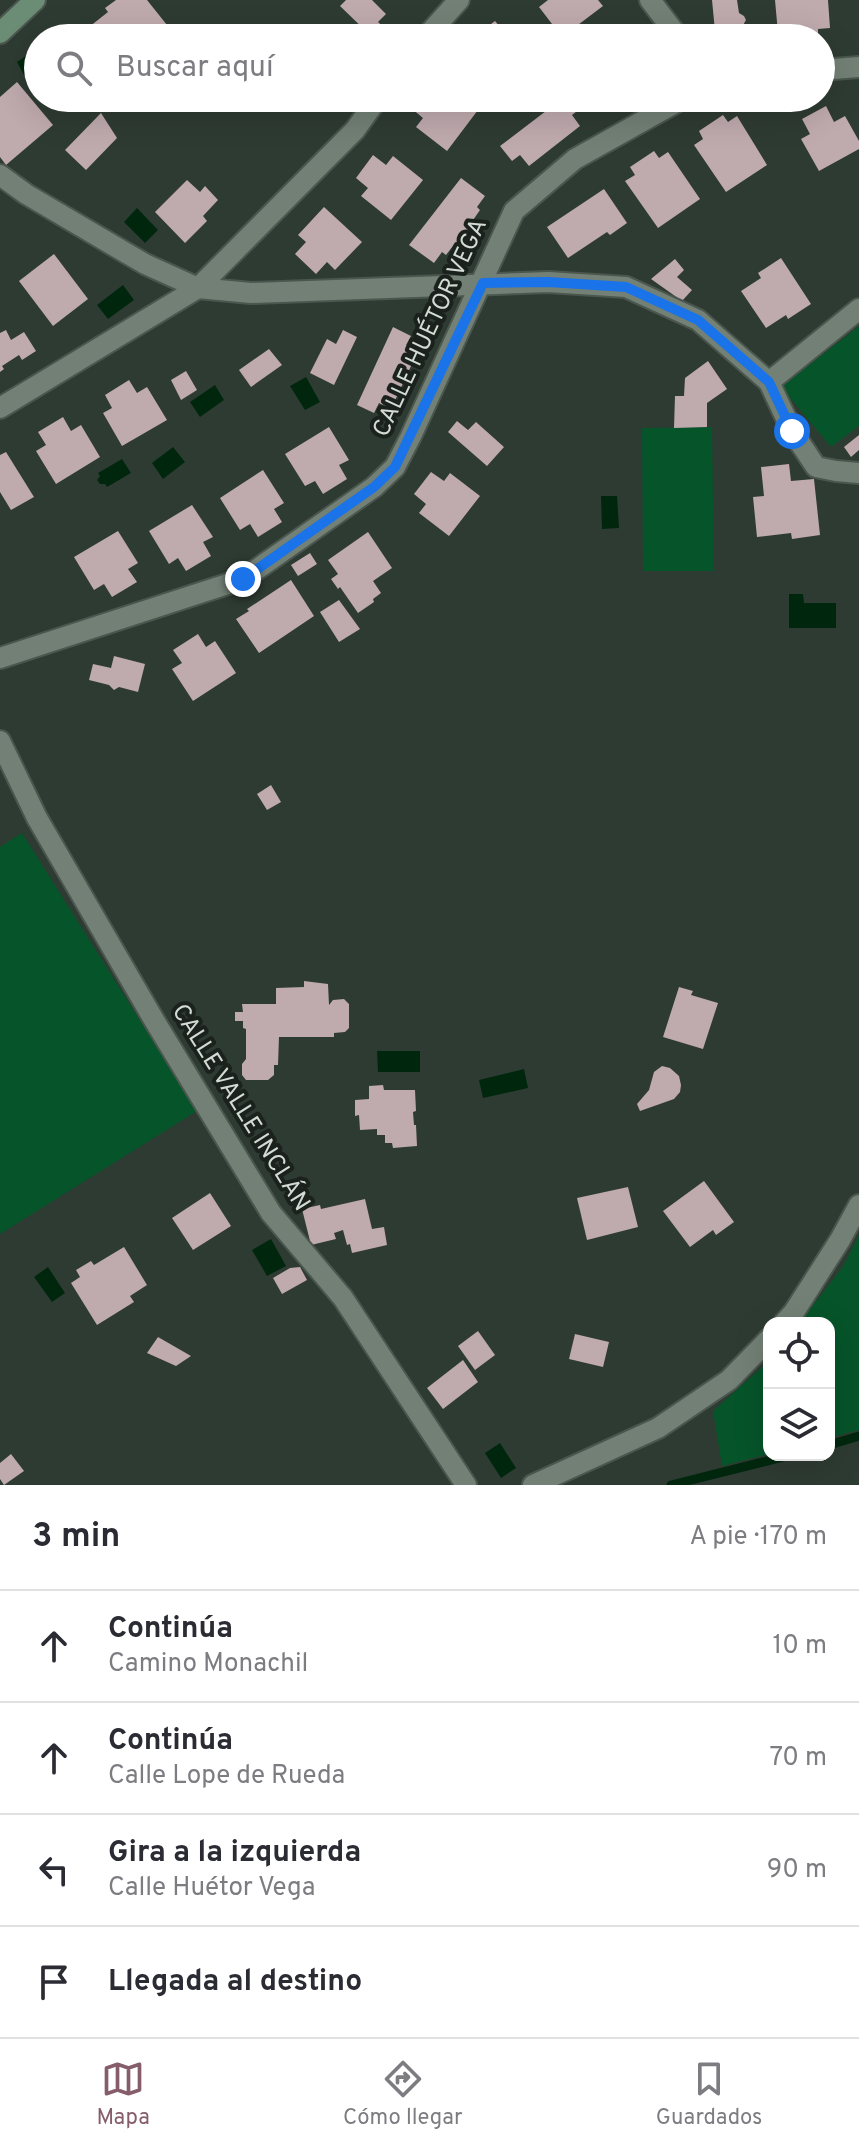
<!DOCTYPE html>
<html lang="es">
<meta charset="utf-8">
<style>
body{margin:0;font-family:Overpass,sans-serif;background:#f7f7f7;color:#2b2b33}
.controls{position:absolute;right:24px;bottom:24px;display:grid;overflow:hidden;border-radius:16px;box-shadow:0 8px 32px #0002}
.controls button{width:72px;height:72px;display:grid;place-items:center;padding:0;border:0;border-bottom:2px solid #e1e1e2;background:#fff;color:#2b2b33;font:40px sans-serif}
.stop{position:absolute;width:24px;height:24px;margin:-18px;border:6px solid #1a73e8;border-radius:50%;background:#fff}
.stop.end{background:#1a73e8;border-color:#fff;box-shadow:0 2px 8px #0008}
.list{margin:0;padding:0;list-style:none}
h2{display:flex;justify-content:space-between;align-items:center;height:104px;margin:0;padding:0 32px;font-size:34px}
h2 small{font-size:26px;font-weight:400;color:#7c7c81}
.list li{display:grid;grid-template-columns:52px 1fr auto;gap:24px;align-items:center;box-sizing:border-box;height:112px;padding:0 32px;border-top:2px solid #e1e1e2}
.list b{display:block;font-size:30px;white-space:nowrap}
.list p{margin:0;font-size:26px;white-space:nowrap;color:#7c7c81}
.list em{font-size:26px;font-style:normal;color:#7c7c81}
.icon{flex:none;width:44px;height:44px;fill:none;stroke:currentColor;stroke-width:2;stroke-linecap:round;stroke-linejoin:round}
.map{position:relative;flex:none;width:859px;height:1485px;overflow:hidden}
.search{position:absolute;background:#fff;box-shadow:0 8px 32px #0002;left:24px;right:24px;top:24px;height:88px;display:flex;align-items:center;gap:20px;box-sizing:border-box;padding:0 28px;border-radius:44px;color:#7c7c81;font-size:30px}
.sheet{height:552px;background:#fff}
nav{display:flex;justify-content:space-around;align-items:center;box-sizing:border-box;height:112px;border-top:2px solid #e1e1e2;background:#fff;font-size:22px;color:#7c7c81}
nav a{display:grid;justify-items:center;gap:4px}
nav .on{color:#855d6b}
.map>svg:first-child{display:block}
.green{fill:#06542a}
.water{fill:#00270e}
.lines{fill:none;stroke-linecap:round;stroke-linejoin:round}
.stream{stroke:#00270e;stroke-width:9}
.building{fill:#bfaaae}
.street-casing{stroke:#4b564e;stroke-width:24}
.secondary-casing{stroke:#4b564e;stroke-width:24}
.street{stroke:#728075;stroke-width:20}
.secondary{stroke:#6b8c75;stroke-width:20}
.route{stroke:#1a73e8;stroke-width:10}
.labels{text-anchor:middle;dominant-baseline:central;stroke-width:8;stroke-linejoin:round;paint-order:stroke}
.street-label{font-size:24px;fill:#d3dbd5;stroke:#1b211c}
</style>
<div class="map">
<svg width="859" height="1485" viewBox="0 0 859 1485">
<rect width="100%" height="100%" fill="#2e3b32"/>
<g class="green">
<path d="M859 326V426L831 447 781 387Z"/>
<path d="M712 427 714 571H643L642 428Z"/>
<path d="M22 833 197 1111 0 1234V847Z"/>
<path d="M859 1235V1430L829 1438V1323H799L842 1268Z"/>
<path d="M769 1361V1454L722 1466 713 1411Z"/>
</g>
<g class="water">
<path d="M38 48V83L31 88 17 62Z"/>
<path d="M137 208 158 230 145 243 124 222Z"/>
<path d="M123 285 134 300 108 319 97 305Z"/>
<path d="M306 377 320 402 305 410 290 386Z"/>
<path d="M215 385 224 400 200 417 190 402Z"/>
<path d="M173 447 185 462 163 479 152 463Z"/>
<path d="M122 459 131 473 107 487 105 484H100L97 480 100 476 98 473Z"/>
<path d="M601 496H617L619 528 602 529Z"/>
<path d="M789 594H803L804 603H836V628H789Z"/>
<path d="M377 1051H420V1072H378Z"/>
<path d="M524 1069 528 1088 483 1098 479 1080Z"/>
<path d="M271 1239 286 1266 267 1276 252 1250Z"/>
<path d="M48 1267 65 1293 52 1302 34 1277Z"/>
<path d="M500 1443 516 1468 501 1478 485 1453Z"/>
</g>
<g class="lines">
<g class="stream">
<path d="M829 1445 859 1436"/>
<path d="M671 1485 791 1455"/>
</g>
</g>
<g class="building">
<path d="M116 0H147L167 25 151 38H98L89 27 108 12 105 8Z"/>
<path d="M346 0H372L386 14 378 22 389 32 383 38H373L340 6Z"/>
<path d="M548 0H598L603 6 562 37 539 7Z"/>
<path d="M712 0H737L739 13 744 16 746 20 742 27 743 38H729V30L715 31Z"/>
<path d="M775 0H828L830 28 818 29V38H790V32L778 33Z"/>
<path d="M495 21 505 33 514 26 522 38H473Z"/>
<path d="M287 25 297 38H271Z"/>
<path d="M17 82 53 125 6 165 0 157V97Z"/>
<path d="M419 98H463L478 110 447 151 416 127 423 118 411 108Z"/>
<path d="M563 98H573L581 108 572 115 580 126 529 166 520 155 512 161 500 146Z"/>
<path d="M826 106 834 122 845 116 859 141V149L819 171 801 139 810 134 802 119Z"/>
<path d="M101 113 117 138 86 170 65 150Z"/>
<path d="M723 115 728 122 737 116 767 165 726 192 694 145 703 139 699 131Z"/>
<path d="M654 151 659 158 668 152 700 199 658 228 625 181 635 175 630 167Z"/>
<path d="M373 155 386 165 393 156 423 180 391 220 361 196 368 188 356 178Z"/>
<path d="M461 178 485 196 477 207 480 210 471 223 473 225 466 235 459 244 456 242 446 255 442 252 434 263 409 245Z"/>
<path d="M187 180 200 192 205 186 218 200 203 216 207 221 185 243 155 212Z"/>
<path d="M604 189 627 223 610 235 607 232 568 258 547 227Z"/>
<path d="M324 207 362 242 335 270 327 262 316 274 295 254 306 242 298 235Z"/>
<path d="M54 254 88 299 53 326 19 281Z"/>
<path d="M781 258 811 304 788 319 786 315 766 328 741 291 761 278 758 273Z"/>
<path d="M675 259 684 270 677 277 692 290 682 301 651 279Z"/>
<path d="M393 327 411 336 406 345 418 351 391 409 379 403 374 413 357 405Z"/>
<path d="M6 330 11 340 24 332 36 351 22 360 19 355 2 366 4 369 0 372V333Z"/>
<path d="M343 330 357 337 334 385 310 373 327 339 336 344Z"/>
<path d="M269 349 282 365 251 387 239 370Z"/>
<path d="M708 361 727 389 707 403V427L674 428 675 396H684L685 378Z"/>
<path d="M186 371 197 390 181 400 171 380Z"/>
<path d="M129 380 137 393 147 387 167 420 122 446 103 413 112 408 105 395Z"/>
<path d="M63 417 71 431 81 425 100 457 56 484 36 451 46 445 38 432Z"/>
<path d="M457 421 468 430 476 422 504 447 487 466 448 432Z"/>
<path d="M329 427 349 460 339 465 347 479 323 494 315 481 305 486 285 454Z"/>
<path d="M859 435V450L851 457 844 447Z"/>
<path d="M6 452 34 497 11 510 0 492V455Z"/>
<path d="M789 464 791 481 814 479 820 535 792 539 791 533 757 537 753 497 764 496 761 467Z"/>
<path d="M263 470 284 503 274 509 282 522 258 537 250 524 240 530 220 498Z"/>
<path d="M431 472 444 481 450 473 480 496 449 536 419 513 426 504 414 494Z"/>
<path d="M192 505 213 537 203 542 211 556 186 571 178 558 169 564 149 531Z"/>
<path d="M118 531 138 563 128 569 137 582 112 597 104 584 94 590 74 557Z"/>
<path d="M368 532 392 568 373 581 381 593 373 599 374 602 358 613 340 587 338 589 331 579 338 574 328 560Z"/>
<path d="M310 553 317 564 298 576 291 565Z"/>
<path d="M291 580 314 616 259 653 236 619 249 611 247 609Z"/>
<path d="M339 600 360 629 339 642 320 612Z"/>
<path d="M198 634 206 647 215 641 236 673 193 701 172 669 182 663 173 650Z"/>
<path d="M114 656 145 664 138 692 119 687 114 690 109 685 89 680 93 664 111 668Z"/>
<path d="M271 785 281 802 267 810 257 794Z"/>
<path d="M304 981 328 984 329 1005 333 1000 344 999 349 1004V1028L345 1032 334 1033V1037H279L278 1065H274V1075L268 1080H246L242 1075V1064L246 1059V1029L243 1028V1021H235V1012H243L242 1004H276V988L304 987Z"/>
<path d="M679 987 693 991 691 995 718 1003 703 1049 663 1037Z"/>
<path d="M662 1066 670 1068 679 1076 681 1085 680 1092 674 1099 640 1111 637 1104 649 1090 654 1072Z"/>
<path d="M383 1085 384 1090H415L416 1111 413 1112 414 1125H416L417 1146 393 1148 392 1143H385V1135H377V1129L360 1130 359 1115 355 1116V1100L369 1099V1086Z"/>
<path d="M704 1181 734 1222 716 1235 713 1230 690 1247 663 1211Z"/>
<path d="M628 1187 638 1227 587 1240 577 1198Z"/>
<path d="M210 1193 231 1226 193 1250 172 1218Z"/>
<path d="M365 1199 372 1229 384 1227 387 1245 352 1253 350 1244 347 1245 343 1230 334 1233 336 1239 311 1245 302 1209 320 1205 321 1209Z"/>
<path d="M124 1247 147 1285 130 1296 134 1302 97 1325 71 1283 80 1277 76 1270 91 1261 94 1265Z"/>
<path d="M300 1267 307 1280 282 1294 273 1278 290 1268Z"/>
<path d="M478 1331 495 1355 475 1370 458 1346Z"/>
<path d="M575 1334 609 1342 603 1367 569 1359Z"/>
<path d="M158 1337 191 1356 176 1366 147 1353Z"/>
<path d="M463 1360 478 1382 443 1409 427 1388Z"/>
<path d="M11 1454 24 1471 4 1485 0 1479V1463Z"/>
</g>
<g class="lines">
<g class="street-casing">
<g id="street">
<path d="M650 0 679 38"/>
<path d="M425 38 459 0"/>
<path d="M821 70 859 67"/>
<path d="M0 175 26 194 145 264 198 288 251 293 548 282 626 287 698 320 769 382 792 431 816 467 836 471 859 473"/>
<path d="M769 382 859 309"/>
<path d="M0 408 198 288 355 130 378 98"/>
<path d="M0 658 243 579 374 487 395 467 411 436 514 211 575 159 684 98"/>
<path d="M0 741 37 818 154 1020 271 1213 343 1298 466 1485"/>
<path d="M784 1323 794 1312 840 1240 859 1205"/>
<path d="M533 1485 658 1428 729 1380 769 1339"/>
</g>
</g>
<g class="secondary-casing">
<path id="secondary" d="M0 33 35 0"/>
</g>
<use href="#street" class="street"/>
<use href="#secondary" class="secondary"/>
</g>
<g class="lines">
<path class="route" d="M243 579 374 487 395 467 483 283 548 282 626 287 698 320 769 382 792 431"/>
</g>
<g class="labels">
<g class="street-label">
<text transform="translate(431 328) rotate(-65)">CALLE HUÉTOR VEGA</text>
<text transform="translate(240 1108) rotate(58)">CALLE VALLE INCLÁN</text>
</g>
</g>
</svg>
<div class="controls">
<button><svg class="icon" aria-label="locate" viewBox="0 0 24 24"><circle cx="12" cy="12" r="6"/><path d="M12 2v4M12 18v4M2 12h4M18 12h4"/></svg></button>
<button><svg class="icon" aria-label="layers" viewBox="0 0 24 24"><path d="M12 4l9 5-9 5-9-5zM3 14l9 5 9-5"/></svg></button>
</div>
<div class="stop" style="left:792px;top:431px"></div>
<div class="stop end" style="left:243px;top:579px"></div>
<div class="search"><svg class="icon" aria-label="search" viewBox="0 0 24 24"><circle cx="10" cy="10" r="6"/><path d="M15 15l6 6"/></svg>Buscar aquí</div>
</div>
<section class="sheet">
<h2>3 min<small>A pie · 170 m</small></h2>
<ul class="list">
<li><svg class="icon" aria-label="ahead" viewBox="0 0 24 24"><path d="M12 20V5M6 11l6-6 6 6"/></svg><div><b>Continúa</b><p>Camino Monachil</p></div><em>10 m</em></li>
<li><svg class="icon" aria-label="ahead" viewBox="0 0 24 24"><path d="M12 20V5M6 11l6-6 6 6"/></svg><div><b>Continúa</b><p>Calle Lope de Rueda</p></div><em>70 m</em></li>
<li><svg class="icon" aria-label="left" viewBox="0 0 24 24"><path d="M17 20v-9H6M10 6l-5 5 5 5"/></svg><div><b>Gira a la izquierda</b><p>Calle Huétor Vega</p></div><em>90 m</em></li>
<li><svg class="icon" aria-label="arrive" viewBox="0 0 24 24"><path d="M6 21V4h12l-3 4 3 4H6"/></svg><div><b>Llegada al destino</b></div></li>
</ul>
</section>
<nav>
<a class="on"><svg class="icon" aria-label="map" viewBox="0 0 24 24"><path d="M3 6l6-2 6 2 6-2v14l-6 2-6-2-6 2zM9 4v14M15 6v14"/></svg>Mapa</a>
<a><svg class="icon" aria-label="directions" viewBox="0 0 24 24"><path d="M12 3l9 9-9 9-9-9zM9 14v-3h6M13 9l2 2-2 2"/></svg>Cómo llegar</a>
<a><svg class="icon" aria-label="saved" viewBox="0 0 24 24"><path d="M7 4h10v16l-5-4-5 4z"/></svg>Guardados</a>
</nav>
